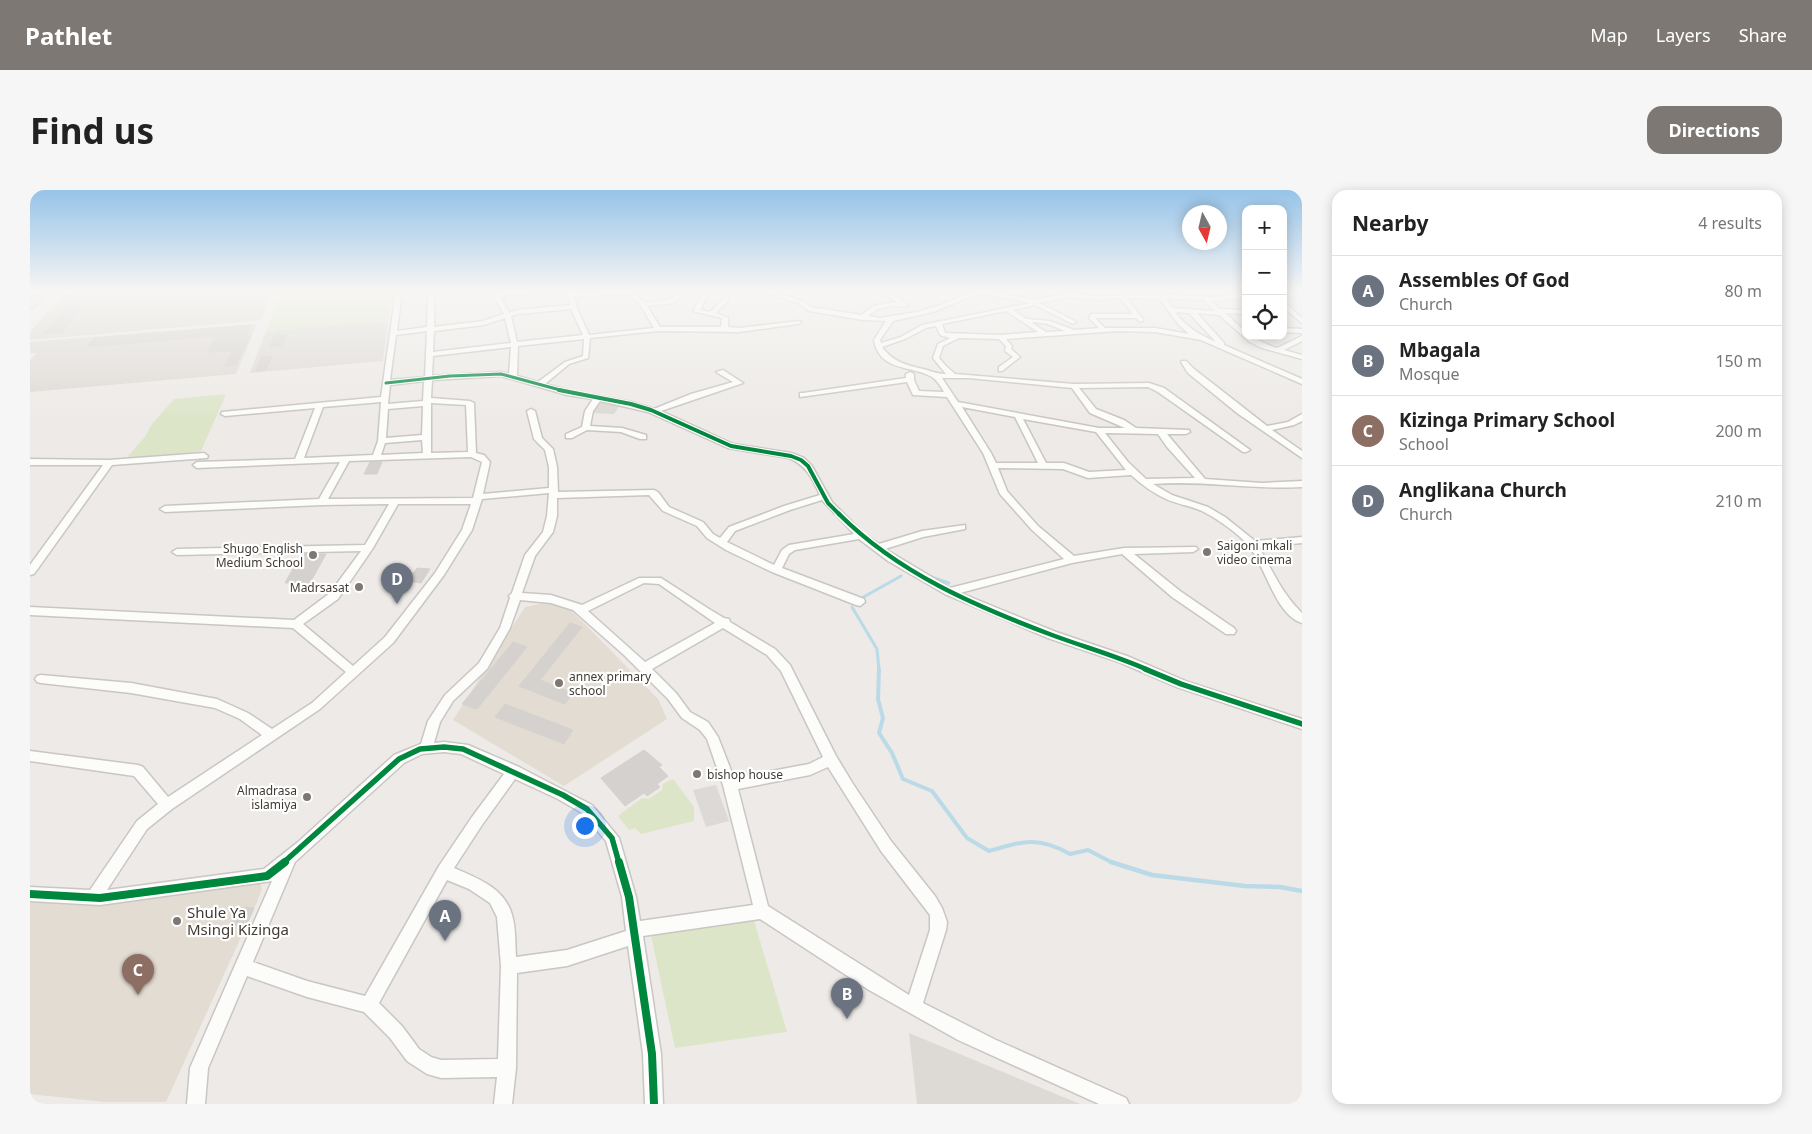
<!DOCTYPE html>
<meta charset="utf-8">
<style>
body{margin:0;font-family:"Noto Sans",sans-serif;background:#f6f6f6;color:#222}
.controls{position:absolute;right:15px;top:15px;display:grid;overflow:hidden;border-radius:10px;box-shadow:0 2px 12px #0003}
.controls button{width:45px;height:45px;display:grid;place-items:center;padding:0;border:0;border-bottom:1px solid #e0e0e0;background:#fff;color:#222;font:25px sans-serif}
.compass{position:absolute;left:1152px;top:15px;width:45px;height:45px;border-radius:50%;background:#fff;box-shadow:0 2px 12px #0003;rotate:172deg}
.you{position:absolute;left:554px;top:635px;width:18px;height:18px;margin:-12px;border:4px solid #fff;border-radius:50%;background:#1a73e8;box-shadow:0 0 0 8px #1a73e833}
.badge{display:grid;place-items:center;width:32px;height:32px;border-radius:50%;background:#7d7873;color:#fff;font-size:16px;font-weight:700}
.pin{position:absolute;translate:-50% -41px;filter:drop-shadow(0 1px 2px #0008)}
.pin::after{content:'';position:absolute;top:26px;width:18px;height:15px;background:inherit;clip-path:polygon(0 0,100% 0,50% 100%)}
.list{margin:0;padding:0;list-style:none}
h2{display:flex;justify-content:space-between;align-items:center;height:65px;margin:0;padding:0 20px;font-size:21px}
h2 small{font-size:16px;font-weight:400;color:#767676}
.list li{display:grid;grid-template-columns:32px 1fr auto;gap:15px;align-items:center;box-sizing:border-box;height:70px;padding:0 20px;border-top:1px solid #e0e0e0}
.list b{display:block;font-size:19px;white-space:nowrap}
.list p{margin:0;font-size:16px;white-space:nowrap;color:#767676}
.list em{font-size:16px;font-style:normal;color:#767676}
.icon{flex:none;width:28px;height:28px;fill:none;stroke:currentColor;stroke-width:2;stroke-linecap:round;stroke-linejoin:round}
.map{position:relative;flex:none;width:1272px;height:914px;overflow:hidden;border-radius:15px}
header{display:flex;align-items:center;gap:30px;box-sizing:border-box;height:70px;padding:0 25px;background:#7d7873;color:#fff}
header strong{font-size:24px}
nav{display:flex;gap:28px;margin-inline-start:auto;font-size:18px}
.intro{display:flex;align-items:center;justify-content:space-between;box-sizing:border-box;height:120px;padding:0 30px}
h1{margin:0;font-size:35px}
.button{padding:12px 22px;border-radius:15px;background:#7d7873;color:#fff;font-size:18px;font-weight:700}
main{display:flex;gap:30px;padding:0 30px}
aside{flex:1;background:#fff;border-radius:15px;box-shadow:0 2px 12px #0003}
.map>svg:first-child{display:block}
.industrial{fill:#ddd9d5}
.education{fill:#e3dcd3}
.green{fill:#dde5c9}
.parking{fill:#dcd9d7}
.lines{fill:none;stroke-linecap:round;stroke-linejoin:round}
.stream-far2{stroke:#bbdae8;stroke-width:3}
.stream-far1{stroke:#bbdae8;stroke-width:4}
.stream{stroke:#bbdae8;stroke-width:4.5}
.building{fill:#d5d1ce;stroke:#d5d1cd}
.street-casing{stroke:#c9c6c3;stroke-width:3}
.highway-casing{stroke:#c3b4a4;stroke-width:2}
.street{fill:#fcfcfb;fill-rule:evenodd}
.highway{fill:#e9e2d9;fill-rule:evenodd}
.cycleway-far4-casing{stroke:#fff;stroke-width:5}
.cycleway-far3-casing{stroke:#fff;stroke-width:6}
.cycleway-far2-casing{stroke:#fff;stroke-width:8}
.cycleway-far1-casing{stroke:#fff;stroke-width:9}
.cycleway-casing{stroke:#fff;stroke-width:11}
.cycleway-far4{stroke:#00873e;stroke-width:3}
.cycleway-far3{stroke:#00873e;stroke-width:4}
.cycleway-far2{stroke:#00873e;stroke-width:4.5}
.cycleway-far1{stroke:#00873e;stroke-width:5.5}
.cycleway{stroke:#00873e;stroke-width:8}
.poi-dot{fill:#7d7873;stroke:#fff;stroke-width:2}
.labels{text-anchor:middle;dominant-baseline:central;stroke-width:4.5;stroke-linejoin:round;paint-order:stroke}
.poi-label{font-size:12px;fill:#413b34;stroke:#fff;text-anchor:start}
.near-poi-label{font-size:15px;fill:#413b34;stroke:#fff;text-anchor:start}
</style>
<header>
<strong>Pathlet</strong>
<nav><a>Map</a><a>Layers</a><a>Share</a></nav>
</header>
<div class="intro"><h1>Find us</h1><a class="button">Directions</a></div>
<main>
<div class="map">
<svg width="1272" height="914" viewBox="0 0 1272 914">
<rect width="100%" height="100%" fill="#edeae7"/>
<g class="industrial">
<path d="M37 101H242L231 130 0 150V142Z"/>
<path d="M358 131 353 171 220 183 236 141Z"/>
<path d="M227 134 206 184 0 202V170L7 163H0V152Z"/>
<path d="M566 211 590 215 584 224 562 223Z"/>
<path d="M879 843 1050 914H887Z"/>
</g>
<g class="education">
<path d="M520 412 536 416 556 435 628 509 637 529 534 596 423 530 495 417Z"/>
<path d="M230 691 232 699 227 712 136 912H75L0 904V702L60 704Z"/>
</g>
<g class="green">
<path d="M253 101H362L358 131 236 141Z"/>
<path d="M196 204 171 261 104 270 98 266 115 247 122 234 144 209Z"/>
<path d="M643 589 664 617V631L611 644 605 638 599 640 588 626 612 608 619 609 632 600 633 594Z"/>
<path d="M722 724 757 842 645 858 619 736Z"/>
</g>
<path class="parking" d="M686 595 699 631 676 637 663 600Z"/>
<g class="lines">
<g class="stream-far2">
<path d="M898 386 919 393"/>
<path d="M830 409 871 386"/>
<path d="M822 417 847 459 849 480"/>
</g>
<path class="stream-far1" d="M849 479 848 509 853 528 849 543 862 563 873 589 902 601 937 648 959 661C993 651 1008 646 1040 664L1058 660 1083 673"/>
<path class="stream" d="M1081 672 1122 685 1215 696 1250 697 1272 701"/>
</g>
<g class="building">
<path d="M53 114 33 142 14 144 22 133 38 116Z"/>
<path d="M221 135 216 146H220L206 175 195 176 202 161 177 162 186 146 57 157 64 148Z"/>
<path d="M257 144 252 156 239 157 245 145Z"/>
<path d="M242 166 236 180 226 181 231 167Z"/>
<path d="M340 272H352L347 284H334Z"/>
<path d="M271 364H296L280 393H255Z"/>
<path d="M387 378 400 379 391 393 377 391Z"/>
<path d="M540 433 552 437 510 490 543 503 535 514 489 496Z"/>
<path d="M483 452 497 457 447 519 432 514Z"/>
<path d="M475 514 543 540 534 554 465 527Z"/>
<path d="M614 560 632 575 629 577 638 586 627 594 630 597 617 606 614 603 595 616 571 588Z"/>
<path d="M209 717 224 718 216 736H201Z"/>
</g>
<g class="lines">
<g class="street-casing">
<g id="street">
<path d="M366 101H372L367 141 397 137 398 101H404V137L453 131 474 124 463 105V101L469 103 521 101 470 106 479 123 487 120 540 115 537 101H543V103L601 101 615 113 639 110 652 101H659L643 113 617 116 630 137H691L692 128 663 121 674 101H680L670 120 680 122 694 108H698V110L686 123 698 128V137L709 138 770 131 771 132 768 134 709 142 628 141 560 148 558 168 539 174 515 194 541 201 601 212 624 219 661 204 703 192 686 182 693 180 713 193 631 221 703 254 761 263 774 268 782 276 802 312 834 344 849 354 892 341 935 335V339L893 347 855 359 920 398 1034 369 1002 340 970 304 953 263 917 207 883 205 877 192 770 207V203H773L876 188V184L880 182 884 184V190L889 201 914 202C911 197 908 191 902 187 882 175 849 182 844 150L856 131 833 130 779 121 768 113 730 101H741L772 111 781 117 832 125 843 116 867 112 857 105 860 101H866L863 105 878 115 875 117C862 114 847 117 838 126L850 128 887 122 911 115 943 101H961L1003 110 1039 103 1067 106 1131 104 1184 107 1199 104H1216V108L1181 111 1190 119 1216 120V124L1195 123 1216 142V146C1223 146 1238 156 1247 158L1272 146V151L1254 160 1272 165V169L1232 158 1220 152 1189 125 1167 123 1194 153V155L1272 189V194L1171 150 1125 142 1088 141 976 149 982 156 981 159 990 167 972 181H969V177L983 167 975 161 976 156 969 149 929 148 913 156 909 168 916 176 925 184 1044 194 1119 193 1134 198 1220 260 1216 262H1213L1128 202 1118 197 1049 198 1066 219 1094 230 1106 238 1159 240 1160 242 1156 244H1137L1175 289 1232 293 1272 291V297C1222 300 1173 290 1123 294L1142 305 1178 317 1195 327 1225 351 1272 347V353L1229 357C1242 380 1252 404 1272 423V433C1245 425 1235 374 1218 355 1208 343 1186 328 1172 321 1161 316 1147 314 1136 309 1123 303 1111 294 1101 285L1058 288 1033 279 968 278 977 301 1008 336 1044 366 1094 358 1166 357 1168 359 1163 362 1104 364 1150 401 1204 438 1206 441 1204 444H1196L1142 407 1092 364 1042 373 930 403 1026 442 1097 466 1155 491 1272 529V539L1147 497 1089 472 1018 448 915 404 858 371 829 349 765 360 759 364 752 378 834 409 835 412 830 416 826 415 742 382 696 360 677 348 667 336 633 321 619 305 527 308V326L523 342 505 366 492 403 521 405 552 415 609 388H631L679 419 694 428 699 429 700 432 745 459 760 475 806 566 823 594 861 651 905 706 912 718 917 732 916 740 893 813 966 850 1096 908 1099 914H1069L928 850 839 800 730 729 613 746 631 864 633 914H615L613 864 598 756 537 776 487 783 486 878 482 914H464L467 887 411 888 397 884 377 871 360 848 334 822 277 807 217 786 178 878 175 914H157L160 878 242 691 70 715 0 711V697L60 700 107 631 128 614 104 586 0 571V561L108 575 113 577 138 607 232 545 210 529 185 518 101 503 11 493 7 492 5 489 7 486 11 485 101 493 187 509 218 523 242 539 282 513 316 482 263 438 0 425V417L264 430 300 403 331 361 147 365 142 362 147 359 335 355 359 314 292 315 135 322 130 319 135 316 289 309 310 272 167 278 163 275 167 272 265 269 285 218 195 226 191 224 192 222 351 207ZM950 103 1001 113 892 135 871 147 851 153 850 150 863 131 903 122ZM597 104 610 114 624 138 559 145 547 118 544 107ZM1039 107 1067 110 1090 108 1103 124H1061L1059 128 1069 138 1044 140 1020 131 997 129 983 120 1005 115 1043 134 1046 132 1045 131 1009 113ZM1096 108 1130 109 1148 134 1159 144 1125 138H1075L1065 128H1106L1109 131H1113V129ZM1136 109 1173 110 1185 121 1143 118ZM541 119 553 145 487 152 481 126 488 124ZM976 121 1008 142 971 145 915 143 912 134ZM1145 122 1159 123 1186 152C1170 145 1157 138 1145 122ZM475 128 481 153 403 162 404 141 454 135ZM1004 132 1018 134 1035 141 1016 142 1002 133ZM906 136 910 145 920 148 908 154 903 168 916 184C907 184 901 181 893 179 876 175 863 172 852 157L875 149 896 138ZM397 141 395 187 360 190 366 145ZM554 149 553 166 535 172 508 192 487 186 488 156ZM481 157 479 184 471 182 402 186 403 166ZM471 186 537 205 563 209 555 221 552 237 536 244V248H542L557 240 591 242 610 249H616V245L592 238 560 236 563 221 570 211 618 222 698 258 759 268C776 275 783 289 790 305L754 316 699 337 690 348 683 344 673 332 639 317 628 302 624 300 528 302 527 277 523 259 512 248 505 221 501 219 497 221 504 249 515 260 519 277V298L453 304 460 272 454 265 446 263 444 213 440 211 401 208 402 190ZM912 188H939L1042 198 1060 223 1095 238H1069L928 212ZM394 191 393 211 358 214 360 195ZM351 212 348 251 343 265 274 268 293 217ZM401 213 436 215 438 262 401 263ZM393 216 392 245 356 248 358 219ZM932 217 985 227 1008 273H966L961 263ZM993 229 1066 242 1096 280 1059 282 1034 273H1016ZM1075 243 1128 244 1137 257 1165 288 1116 289 1098 272ZM392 250 393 263 351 265 355 253ZM441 267 452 272 443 308 298 309 319 271ZM519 303 517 326 513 342 495 365 482 403 479 406 480 408 470 438 449 473 415 505 398 531 391 554 364 565 268 652 234 679 77 700 117 639 142 619 290 519 363 453 414 385 442 340 452 309ZM792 310 824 344 759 355 752 360 744 375 697 352 705 341 760 320ZM368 314H441L432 340 405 383 355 447 323 476 273 434 308 409 343 358ZM614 393 629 394 685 433 615 472 558 421ZM490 410 521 413 543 420 594 465 638 509 652 528 670 540 677 549 693 595 723 715 610 731 606 707 589 648 562 615 489 577 438 555 414 552 404 553 410 532 423 511 457 479 480 438ZM693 438 737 465 751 481 793 567 779 574 704 588 688 547 678 532 660 522 646 503 622 479ZM414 562 431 564 474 584 442 627 409 676 335 806 277 791 223 772 265 672 374 573 392 564ZM798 577 851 661 900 725V740L879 805 738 716 708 599 780 585ZM485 589 528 609 552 623 576 651 592 707 596 741 537 760 486 767C485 753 486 738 482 725 475 698 447 688 424 678L452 635ZM417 690 439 699 460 713 467 727 471 776 468 869 411 870 401 867 389 859 372 836 349 813Z"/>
<path d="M1272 101V105L1253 107V103Z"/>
<path d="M1253 111 1272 128V133L1253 117Z"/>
<path d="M1253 138 1272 139V143L1253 142Z"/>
<path d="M1152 171H1156L1164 179 1237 236 1258 232 1272 224V231L1264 235 1242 240 1272 261V268L1207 223 1158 183 1151 172Z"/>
<path d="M174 263 178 266 177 268 82 275 4 384 0 385V375L73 275H0V269L79 270Z"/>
</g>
</g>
<g class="highway-casing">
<path id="highway" d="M7 101H18L4 117 0 118V109Z"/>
</g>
<use href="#street" class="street"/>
<use href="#highway" class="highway"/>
<g class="cycleway-far4-casing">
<path id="cycleway-far4" d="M356 193 420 186 471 184 534 201"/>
</g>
<g class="cycleway-far3-casing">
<path id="cycleway-far3" d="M529 200 601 214 621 220 701 256 761 266 771 270 778 276 798 313 810 325"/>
</g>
<g class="cycleway-far2-casing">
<path id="cycleway-far2" d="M809 324C868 383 945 416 1022 445 1054 457 1087 466 1118 480"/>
</g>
<g class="cycleway-far1-casing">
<g id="cycleway-far1">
<path d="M1115 479 1151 494 1272 534"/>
<path d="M253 673 369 569 390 559 414 557 433 559 533 605 557 619 582 648 589 673"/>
</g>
</g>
<g class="cycleway-casing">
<g id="cycleway">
<path d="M589 672 599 707 622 864 624 914"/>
<path d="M0 704 70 708 237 686 255 672"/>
</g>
</g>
<use href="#cycleway-far4" class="cycleway-far4"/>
<use href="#cycleway-far3" class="cycleway-far3"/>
<use href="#cycleway-far2" class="cycleway-far2"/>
<use href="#cycleway-far1" class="cycleway-far1"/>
<use href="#cycleway" class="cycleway"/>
</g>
<linearGradient id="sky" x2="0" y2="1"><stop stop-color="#96c3e8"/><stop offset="0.44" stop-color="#f7f6f4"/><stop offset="1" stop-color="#f7f6f4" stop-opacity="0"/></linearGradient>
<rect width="1272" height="229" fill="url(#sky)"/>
<g class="poi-dot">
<circle cx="1177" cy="362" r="5"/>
<circle cx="283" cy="365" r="5"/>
<circle cx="329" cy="397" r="5"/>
<circle cx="529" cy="493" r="5"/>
<circle cx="667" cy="584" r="5"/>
<circle cx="277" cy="607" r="5"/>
<circle cx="147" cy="731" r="5"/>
</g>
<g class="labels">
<g class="poi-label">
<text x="1187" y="355">Saigoni mkali<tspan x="1187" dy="14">video cinema</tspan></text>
<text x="273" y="358" text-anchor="end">Shugo English<tspan x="273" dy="14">Medium School</tspan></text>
<text x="319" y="397" text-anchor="end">Madrsasat</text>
<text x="539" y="486">annex primary<tspan x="539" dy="14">school</tspan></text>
<text x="677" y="584">bishop house</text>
<text x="267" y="600" text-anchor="end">Almadrasa<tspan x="267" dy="14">islamiya</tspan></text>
</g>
<g class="near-poi-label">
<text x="157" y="722">Shule Ya<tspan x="157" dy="17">Msingi Kizinga</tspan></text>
</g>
</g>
</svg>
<div class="controls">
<button>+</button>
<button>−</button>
<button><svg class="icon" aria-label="locate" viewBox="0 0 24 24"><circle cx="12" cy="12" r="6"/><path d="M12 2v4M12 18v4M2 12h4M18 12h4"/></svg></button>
</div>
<svg class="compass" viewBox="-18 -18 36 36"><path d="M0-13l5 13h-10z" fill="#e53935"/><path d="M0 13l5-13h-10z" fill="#767676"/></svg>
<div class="you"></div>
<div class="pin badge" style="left:415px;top:751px;background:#6b7280">A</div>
<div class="pin badge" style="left:817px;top:829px;background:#6b7280">B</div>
<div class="pin badge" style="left:108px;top:805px;background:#8d6e63">C</div>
<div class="pin badge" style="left:367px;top:414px;background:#6b7280">D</div>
</div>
<aside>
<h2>Nearby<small>4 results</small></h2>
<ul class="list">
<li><span class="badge" style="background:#6b7280">A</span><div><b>Assembles Of God</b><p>Church</p></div><em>80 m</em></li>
<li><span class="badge" style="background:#6b7280">B</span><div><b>Mbagala</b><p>Mosque</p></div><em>150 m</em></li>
<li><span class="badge" style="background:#8d6e63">C</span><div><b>Kizinga Primary School</b><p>School</p></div><em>200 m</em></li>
<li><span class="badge" style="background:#6b7280">D</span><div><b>Anglikana Church</b><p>Church</p></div><em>210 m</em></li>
</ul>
</aside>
</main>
